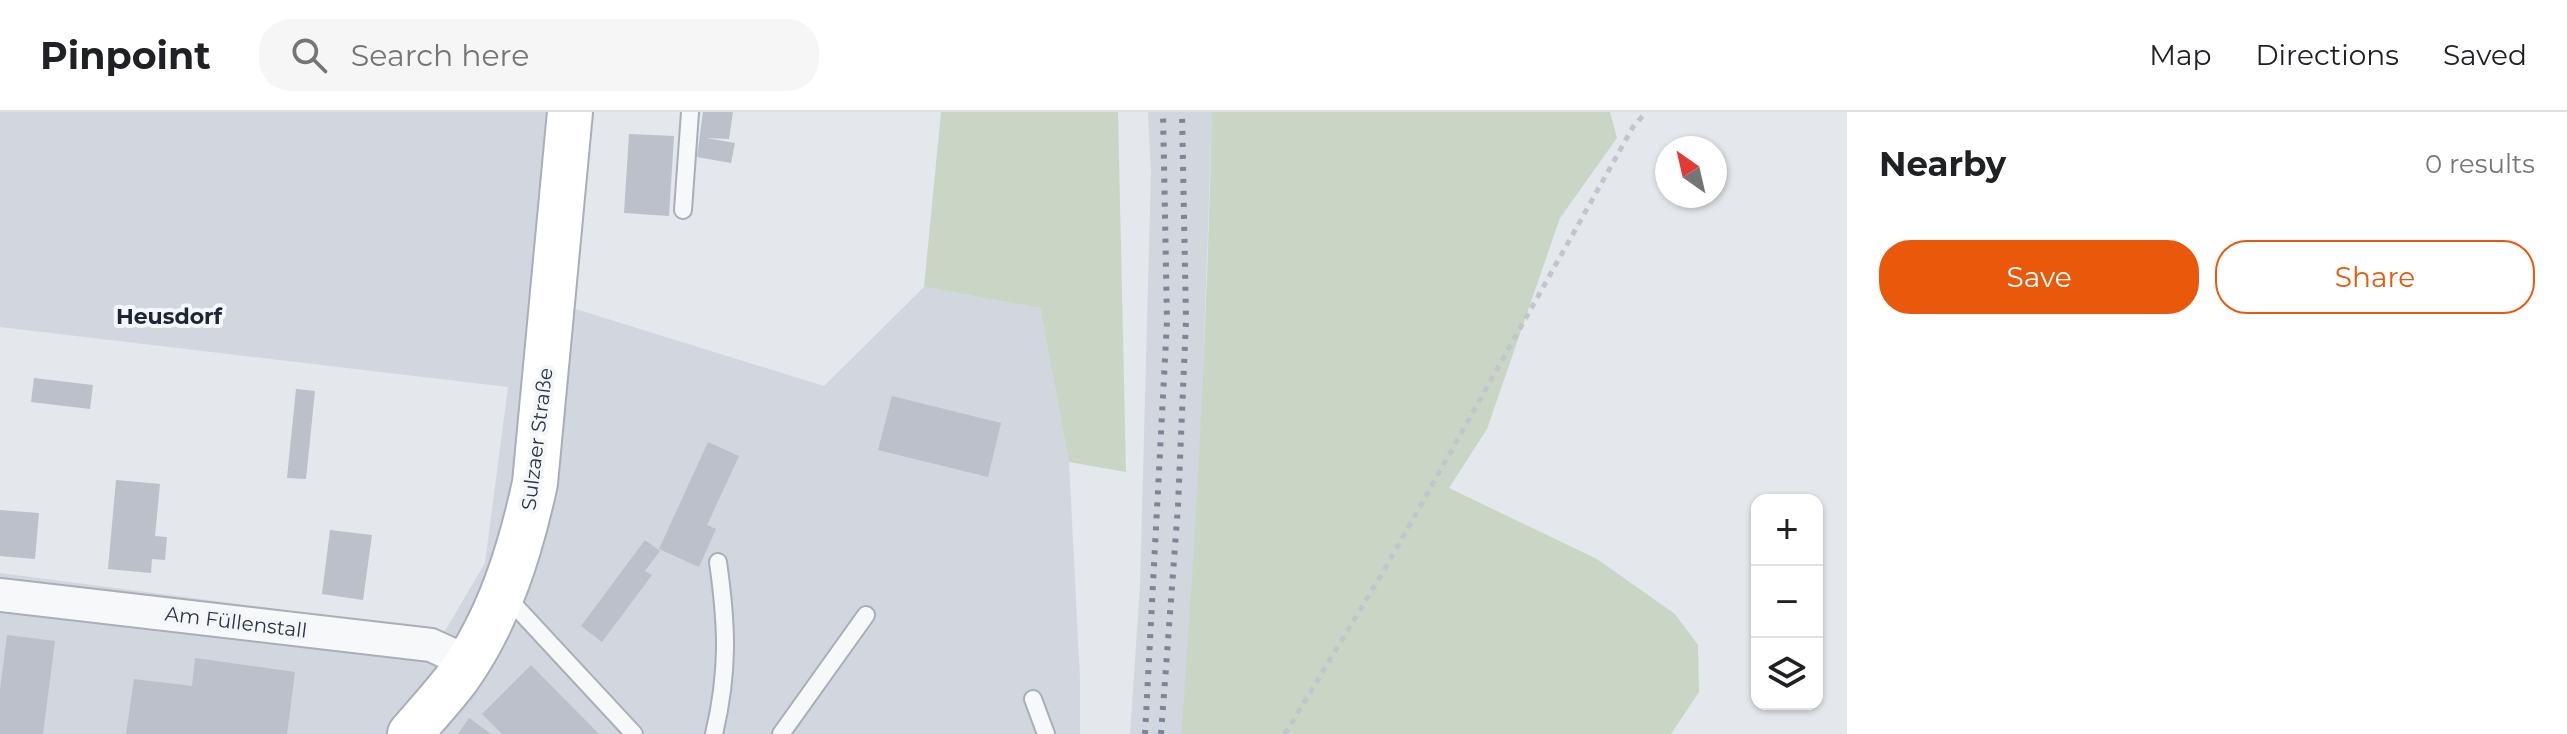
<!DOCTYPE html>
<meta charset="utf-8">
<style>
body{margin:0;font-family:Montserrat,sans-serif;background:#f6f6f6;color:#202124}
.controls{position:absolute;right:24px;bottom:24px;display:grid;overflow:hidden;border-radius:16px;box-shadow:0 2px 6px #0004}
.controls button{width:72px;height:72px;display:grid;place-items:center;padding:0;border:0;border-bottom:2px solid #e0e0e0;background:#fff;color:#202124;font:40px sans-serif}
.compass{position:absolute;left:1655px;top:24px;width:72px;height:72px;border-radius:50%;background:#fff;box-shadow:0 2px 6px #0004;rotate:326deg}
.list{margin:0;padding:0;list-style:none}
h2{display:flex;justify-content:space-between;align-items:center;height:104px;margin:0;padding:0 32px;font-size:34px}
h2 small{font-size:26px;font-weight:400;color:#757577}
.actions{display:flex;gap:16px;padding:24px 32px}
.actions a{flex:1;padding:18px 0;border:2px solid #ea580c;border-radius:32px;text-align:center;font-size:28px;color:#ea580c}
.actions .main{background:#ea580c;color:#fff}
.icon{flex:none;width:44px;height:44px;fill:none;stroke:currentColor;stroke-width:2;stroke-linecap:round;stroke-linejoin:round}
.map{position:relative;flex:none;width:1847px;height:622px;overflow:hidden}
header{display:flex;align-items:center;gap:48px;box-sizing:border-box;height:112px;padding:0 40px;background:#fff;border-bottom:2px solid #e0e0e0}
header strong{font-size:38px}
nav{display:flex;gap:44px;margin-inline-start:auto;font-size:28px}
.search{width:560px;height:72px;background:#f6f6f6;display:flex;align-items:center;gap:20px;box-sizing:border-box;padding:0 28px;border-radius:32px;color:#757577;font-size:30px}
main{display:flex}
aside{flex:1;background:#fff}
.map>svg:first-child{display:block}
.built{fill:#d2d6de}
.green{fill:#c9d6c5}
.building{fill:#bbc0ca}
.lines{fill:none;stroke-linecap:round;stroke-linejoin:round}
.service-casing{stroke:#a9aeb7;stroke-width:20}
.minor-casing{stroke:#a9aeb7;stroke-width:36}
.secondary-casing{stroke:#a9aeb7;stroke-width:48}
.path{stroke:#c2c5cb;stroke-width:5;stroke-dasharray:6 6;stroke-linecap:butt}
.service{stroke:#f7f8fa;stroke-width:16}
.minor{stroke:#f7f8fa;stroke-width:32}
.secondary{stroke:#fff;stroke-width:44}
.rail{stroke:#7d8696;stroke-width:6;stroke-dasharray:4 8;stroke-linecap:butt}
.labels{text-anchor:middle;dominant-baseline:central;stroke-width:8;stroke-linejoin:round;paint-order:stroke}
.street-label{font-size:20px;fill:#2b3445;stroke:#f4f6f9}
.neighbourhood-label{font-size:22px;font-weight:bold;fill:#1d2536;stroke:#f4f6f9}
</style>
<header>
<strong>Pinpoint</strong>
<div class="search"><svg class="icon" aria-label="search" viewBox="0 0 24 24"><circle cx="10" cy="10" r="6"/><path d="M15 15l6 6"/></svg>Search here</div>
<nav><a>Map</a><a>Directions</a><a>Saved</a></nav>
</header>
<main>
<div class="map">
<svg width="1847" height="622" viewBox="0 0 1847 622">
<rect width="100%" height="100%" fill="#e4e7ec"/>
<g class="built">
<path d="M0 0H584L569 195 824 274 924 175 1040 196 1069 350 1080 566V622H0V461L445 519 485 451 508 275 0 215Z"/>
<path d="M1148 0H1212L1202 290 1193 473 1181 622H1130L1140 474 1151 61Z"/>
</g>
<g class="green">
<path d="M941 0H1118L1126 360 1069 350 1040 196 924 175Z"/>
<path d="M1212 0H1610L1617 26 1560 106 1487 317 1449 376 1597 447 1675 502 1698 533 1699 580 1671 622H1181C1197 415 1207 208 1212 0Z"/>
</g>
<g class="building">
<path d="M703 0H733L729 27 706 26 735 31 731 51 697 45Z"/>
<path d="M629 22 674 24 669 104 624 101Z"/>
<path d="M34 266 93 273 90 297 31 290Z"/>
<path d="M296 277 315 279 306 367 287 366Z"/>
<path d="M892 284 1001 311 988 365 878 338Z"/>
<path d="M708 330 739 344 707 413 716 417 699 455 659 437Z"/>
<path d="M116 368 160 372 155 424 167 425 165 448 152 447 151 461 108 457Z"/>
<path d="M0 398 39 401 35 447 0 444Z"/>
<path d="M330 418 372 423 363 488 322 482Z"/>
<path d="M645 428 660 439 645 459 652 463 602 530 581 514Z"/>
<path d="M7 523 55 529 43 622H0V578Z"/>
<path d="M195 546 295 560 287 622H126L134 567 192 574Z"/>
<path d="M531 553 599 622H502L482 602Z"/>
<path d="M469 606 491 622H458Z"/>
</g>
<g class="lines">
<g class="service-casing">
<g id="service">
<path d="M683 98 690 0"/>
<path d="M505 483 634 622"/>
<path d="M1033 587 1046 622"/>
<path d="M714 622C729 559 727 513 718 450"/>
<path d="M781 622 866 503"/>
</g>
</g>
<g class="minor-casing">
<path id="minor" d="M0 483 431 533 468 550"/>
</g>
<g class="secondary-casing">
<path id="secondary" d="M410 622C426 603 443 585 458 565 499 507 520 440 535 371L570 0"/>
</g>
<path class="path" d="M1285 622 1386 455 1633 15 1646 0"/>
<use href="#service" class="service"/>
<use href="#minor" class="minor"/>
<use href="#secondary" class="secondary"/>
<g class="rail">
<path d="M1145 622 1167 209 1163 0"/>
<path d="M1161 622 1178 394 1186 208 1182 0"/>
</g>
</g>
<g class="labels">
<g class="street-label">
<text transform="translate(537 327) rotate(-83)">Sulzaer Straße</text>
<text transform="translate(236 510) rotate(7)">Am Füllenstall</text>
</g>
<g class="neighbourhood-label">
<text x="169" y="204">Heusdorf</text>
</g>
</g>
</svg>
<div class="controls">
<button>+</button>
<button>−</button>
<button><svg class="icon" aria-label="layers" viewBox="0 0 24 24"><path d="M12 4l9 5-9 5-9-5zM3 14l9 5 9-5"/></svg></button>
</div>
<svg class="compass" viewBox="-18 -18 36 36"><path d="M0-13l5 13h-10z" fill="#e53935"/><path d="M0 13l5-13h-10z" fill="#757577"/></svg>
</div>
<aside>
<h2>Nearby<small>0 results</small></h2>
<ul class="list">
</ul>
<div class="actions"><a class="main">Save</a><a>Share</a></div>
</aside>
</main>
